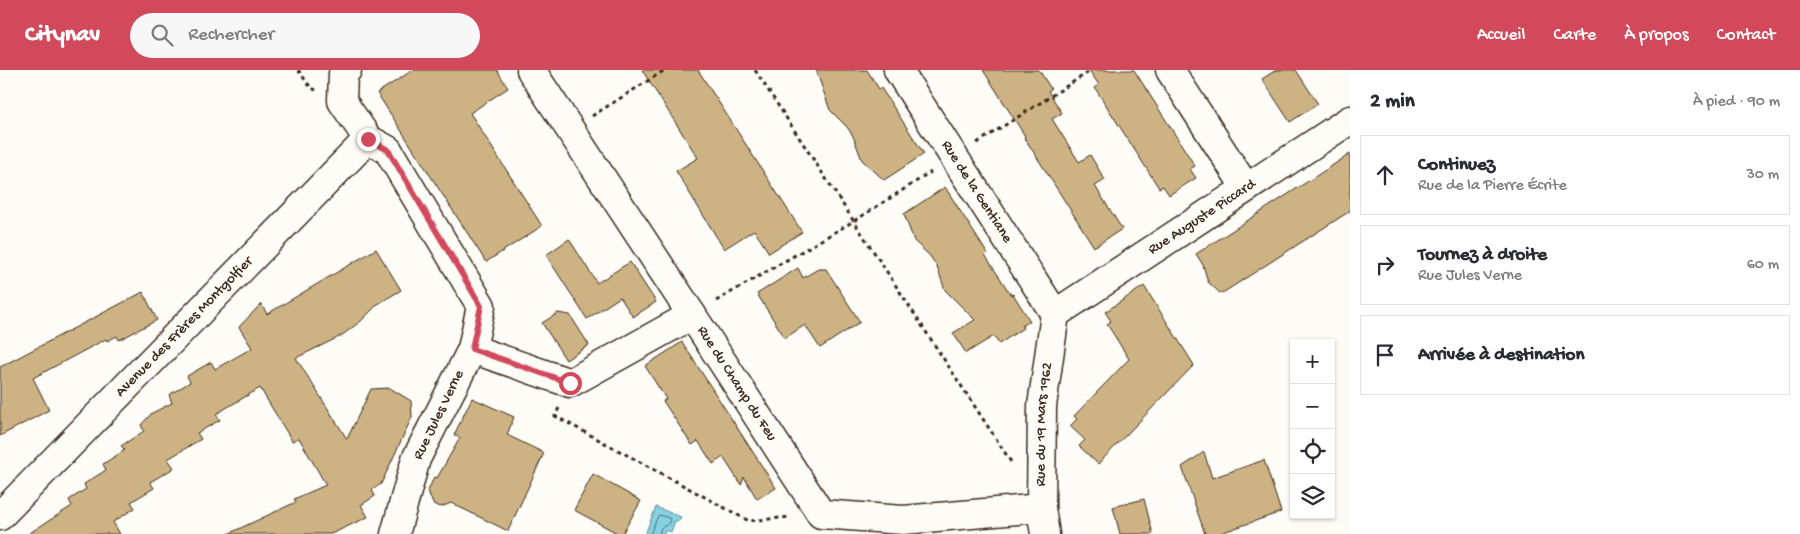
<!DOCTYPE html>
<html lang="fr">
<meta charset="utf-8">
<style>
body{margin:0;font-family:"Gochi Hand",sans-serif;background:#f7f7f7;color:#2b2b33}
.controls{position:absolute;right:15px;bottom:15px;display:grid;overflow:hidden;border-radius:0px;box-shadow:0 1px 4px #0004}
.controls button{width:45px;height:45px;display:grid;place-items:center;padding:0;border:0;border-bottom:1px solid #e1e1e2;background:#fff;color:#2b2b33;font:25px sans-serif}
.stop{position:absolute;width:15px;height:15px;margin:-11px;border:4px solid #d1495b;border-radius:50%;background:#fff}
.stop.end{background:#d1495b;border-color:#fff;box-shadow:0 1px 5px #0008}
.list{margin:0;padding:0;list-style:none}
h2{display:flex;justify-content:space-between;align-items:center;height:65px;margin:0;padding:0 20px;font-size:21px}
h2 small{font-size:16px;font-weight:400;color:#7c7c81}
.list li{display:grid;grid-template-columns:32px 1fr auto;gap:15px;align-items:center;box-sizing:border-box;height:80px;margin:0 10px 10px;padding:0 10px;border:1px solid #e1e1e2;border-radius:0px}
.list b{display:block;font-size:19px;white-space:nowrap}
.list p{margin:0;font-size:16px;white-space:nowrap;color:#7c7c81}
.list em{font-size:16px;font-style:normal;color:#7c7c81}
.icon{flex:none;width:28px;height:28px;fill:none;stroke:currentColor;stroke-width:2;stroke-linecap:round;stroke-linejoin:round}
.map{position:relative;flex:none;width:1350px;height:464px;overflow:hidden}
header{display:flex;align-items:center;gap:30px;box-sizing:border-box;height:70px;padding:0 25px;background:#d1495b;color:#fff}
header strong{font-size:24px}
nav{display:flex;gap:28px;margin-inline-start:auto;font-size:18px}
.search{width:350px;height:45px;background:#f7f7f7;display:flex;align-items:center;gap:12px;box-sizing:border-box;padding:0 18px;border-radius:28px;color:#7c7c81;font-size:19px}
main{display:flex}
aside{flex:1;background:#fff}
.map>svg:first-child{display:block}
.water{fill:#83d1e2;stroke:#668e94}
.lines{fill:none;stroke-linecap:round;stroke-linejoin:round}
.shore{stroke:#586d6c;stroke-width:1}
.building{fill:#cdb383;stroke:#3b2a1e}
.minor-casing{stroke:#3b2a1e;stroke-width:31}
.path{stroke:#3b2a1e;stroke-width:3;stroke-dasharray:4 4;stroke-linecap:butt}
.minor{stroke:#fdfcf7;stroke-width:28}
.route{stroke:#d1495b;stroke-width:6}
.labels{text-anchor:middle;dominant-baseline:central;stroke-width:4.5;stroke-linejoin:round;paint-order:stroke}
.street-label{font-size:15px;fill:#3b2a1e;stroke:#fdfcf7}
</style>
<header>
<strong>Citynav</strong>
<div class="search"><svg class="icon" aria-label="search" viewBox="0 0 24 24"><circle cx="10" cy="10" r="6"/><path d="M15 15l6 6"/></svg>Rechercher</div>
<nav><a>Accueil</a><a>Carte</a><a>À propos</a><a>Contact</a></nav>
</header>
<main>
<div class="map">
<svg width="1350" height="464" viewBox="0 0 1350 464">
<rect width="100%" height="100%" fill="#fdfcf7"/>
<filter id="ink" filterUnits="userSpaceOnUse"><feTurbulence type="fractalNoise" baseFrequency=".02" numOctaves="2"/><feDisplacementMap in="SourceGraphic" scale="10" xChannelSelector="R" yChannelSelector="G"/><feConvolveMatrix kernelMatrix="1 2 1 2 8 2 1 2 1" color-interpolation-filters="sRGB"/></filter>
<g filter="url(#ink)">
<path class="water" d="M656 437 681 447 679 451H675L671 462 666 460 664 464H645Z"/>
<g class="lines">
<path class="shore" d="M650 464 658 446 660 445 669 448 670 450 668 454 661 458 659 464"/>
</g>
<g class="building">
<path d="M413 0H497L508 18 470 43 542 156 486 192 377 23Z"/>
<path d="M642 0H698L802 162 769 183 754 160 724 179 676 101 698 88Z"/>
<path d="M816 0H867L879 19 881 18 924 84 884 110 862 90 853 66 847 57 830 40Z"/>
<path d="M983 0H1039L1051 19 1048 21 1062 43 1052 49 1079 92 1090 85 1105 110 1095 116 1122 159 1094 177 1024 67 1025 66Z"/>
<path d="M1089 0H1134L1195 96 1190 99 1196 108 1169 125 1163 116 1159 118 1095 18 1099 15Z"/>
<path d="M1276 0H1296L1318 34 1290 52 1262 9Z"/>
<path d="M1350 84V141L1221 224 1208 212 1203 195 1196 184Z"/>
<path d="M945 117 987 183 985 185 1011 225 1013 224 1030 251 1022 256 1023 258 999 274 994 266 966 283 953 263 975 250 945 220 937 197 930 186 914 171 904 144Z"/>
<path d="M569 169 597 213 630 192 656 232 633 247 620 227 587 249 546 185Z"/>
<path d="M376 179 401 220 378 234 361 251 341 266 296 288 347 369 371 319 390 318 411 331 412 347 381 414 372 420 375 426 361 435 368 447 331 464H228L296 432 294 429 326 415 299 368 292 371 260 318 216 344 220 350 197 363 201 369 168 389 174 398 150 412 154 418 131 432 135 438 113 452 120 464H28L72 436 69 430 86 419 84 414 106 400 103 394 125 380 121 376 144 361 141 355 152 343 172 333 169 325 190 312 187 306 211 292 215 299 252 278 239 257 261 234 267 244Z"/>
<path d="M798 198 803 208 818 199H826L860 252 820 278 805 255 785 268 757 224Z"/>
<path d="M1144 216 1194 295 1098 394 1079 376 1085 370 1070 356 1077 349 1074 346 1129 289 1107 254 1111 251 1105 242Z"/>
<path d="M143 222 157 250 119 270 117 266 107 271 106 269 33 308 49 340 0 366V297Z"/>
<path d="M558 243 570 245 589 275 566 290 542 253Z"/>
<path d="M682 272 776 418 757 429 744 407 741 415 723 387 713 394 698 371 692 375 663 331 666 329 645 296Z"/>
<path d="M472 328 514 347 507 365 544 383 508 461 451 433 441 437 433 434 428 421 434 407 437 408 460 368 454 365Z"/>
<path d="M1204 382 1212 408 1264 390 1281 442 1218 464H1205L1182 397Z"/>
<path d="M593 404 641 431 622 464H619L574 440Z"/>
<path d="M1144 429 1153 464H1120L1113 437Z"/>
</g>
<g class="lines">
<g class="minor-casing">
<g id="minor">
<path d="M347 0 343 3 342 31 368 69 388 80 481 236 472 279 416 389 395 464"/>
<path id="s1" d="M531 0 692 245 821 444 903 450 1041 438"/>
<path id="s2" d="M898 0 1055 244"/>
<path d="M1170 0 1246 118"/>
<path id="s3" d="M1055 244 1350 50"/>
<path d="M472 279 570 313 692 245"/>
<path id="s4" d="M0 446 368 69"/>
<path id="s5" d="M1045 464 1041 438 1042 336 1055 244"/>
</g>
</g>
<g class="path">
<path d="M298 0 311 18 316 20"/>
<path d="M755 0 1013 395"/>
<path d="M592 46 665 0"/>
<path d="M977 73 1092 0"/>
<path d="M716 231 854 151 931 102"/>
<path d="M559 338 555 346 749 451 790 447"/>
</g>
<use href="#minor" class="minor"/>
</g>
</g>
<g class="lines" filter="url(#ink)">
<path class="route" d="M368 69 388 80 481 236 472 279 570 313"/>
</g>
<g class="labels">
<g class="street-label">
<text stroke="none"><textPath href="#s2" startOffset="145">Rue de la Gentiane</textPath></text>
<text stroke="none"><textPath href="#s3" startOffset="176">Rue Auguste Piccard</textPath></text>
<text stroke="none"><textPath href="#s4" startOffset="264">Avenue des Frères Montgolfier</textPath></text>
<text stroke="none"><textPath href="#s1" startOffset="375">Rue du Champ du Feu</textPath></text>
<text transform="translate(439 345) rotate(-64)">Rue Jules Verne</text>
<text stroke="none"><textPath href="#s5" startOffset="110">Rue du 19 Mars 1962</textPath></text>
</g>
</g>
</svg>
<div class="controls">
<button>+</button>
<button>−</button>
<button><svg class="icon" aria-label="locate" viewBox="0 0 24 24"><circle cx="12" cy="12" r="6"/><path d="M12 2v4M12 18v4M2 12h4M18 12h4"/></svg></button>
<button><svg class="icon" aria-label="layers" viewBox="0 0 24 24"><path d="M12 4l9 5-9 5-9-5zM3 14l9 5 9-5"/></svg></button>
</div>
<div class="stop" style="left:570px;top:313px"></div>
<div class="stop end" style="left:368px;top:69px"></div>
</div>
<aside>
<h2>2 min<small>À pied · 90 m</small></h2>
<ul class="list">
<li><svg class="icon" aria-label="ahead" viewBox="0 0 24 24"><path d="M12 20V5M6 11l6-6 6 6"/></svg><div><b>Continuez</b><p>Rue de la Pierre Écrite</p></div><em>30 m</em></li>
<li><svg class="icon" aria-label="right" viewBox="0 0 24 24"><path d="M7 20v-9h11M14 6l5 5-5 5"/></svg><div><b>Tournez à droite</b><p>Rue Jules Verne</p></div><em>60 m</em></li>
<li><svg class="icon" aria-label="arrive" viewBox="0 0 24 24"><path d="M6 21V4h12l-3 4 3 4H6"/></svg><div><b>Arrivée à destination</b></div></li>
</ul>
</aside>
</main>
